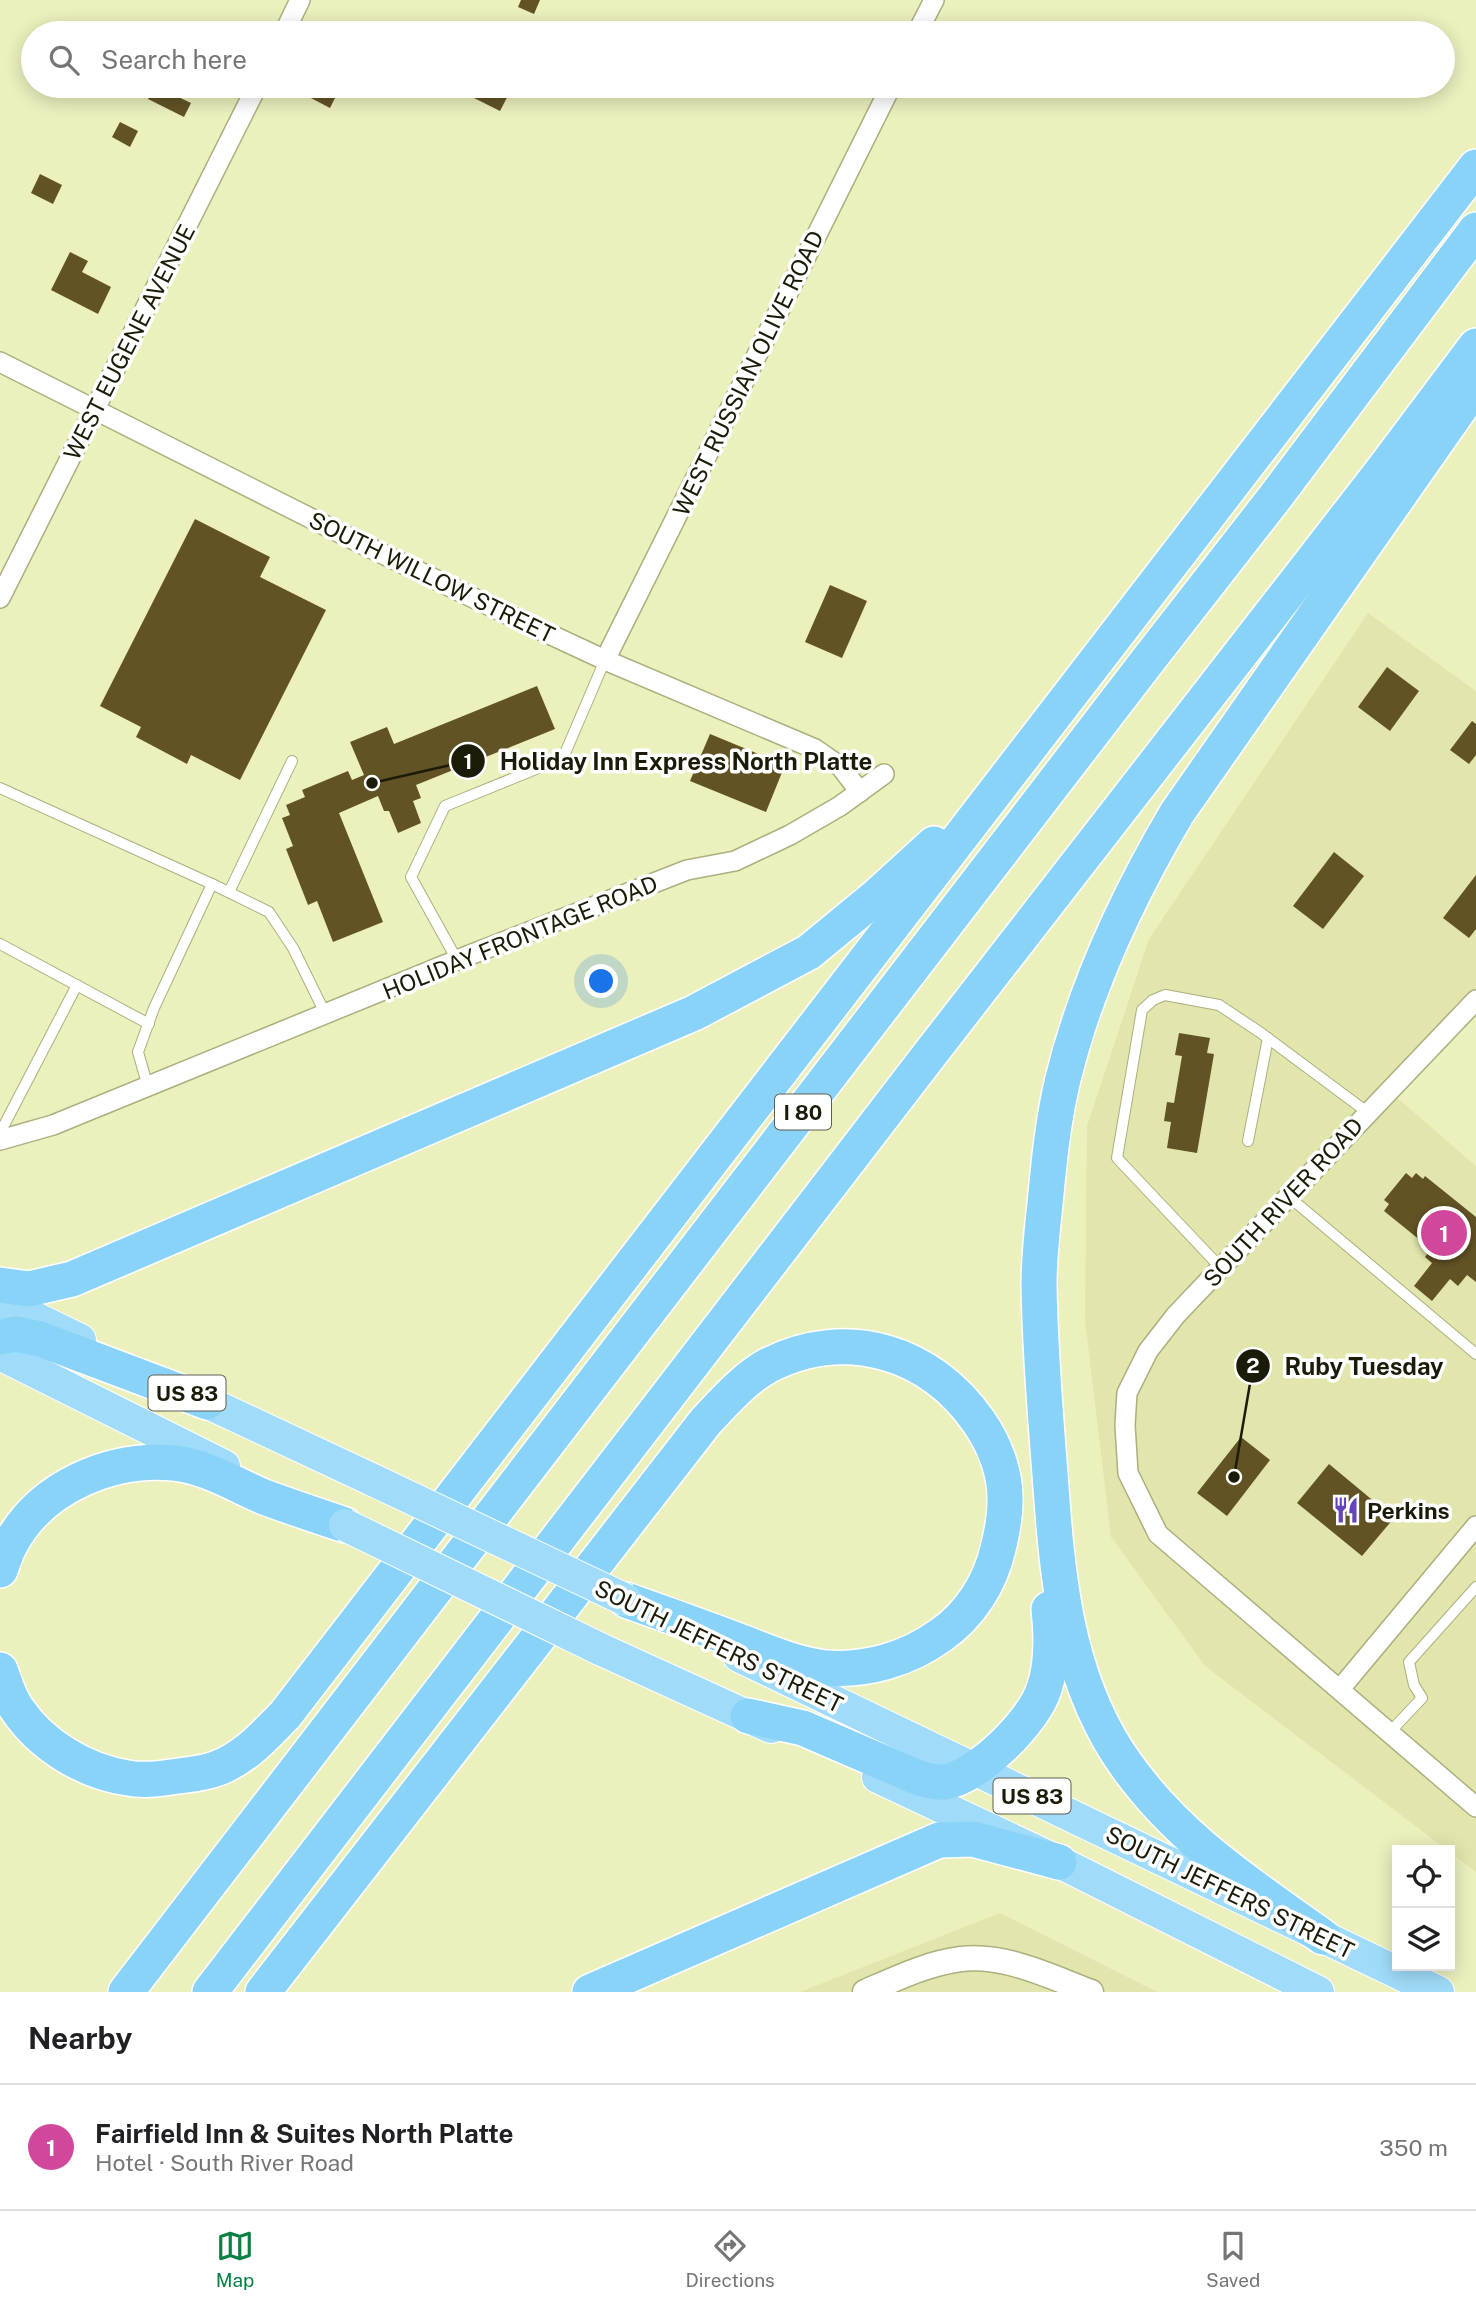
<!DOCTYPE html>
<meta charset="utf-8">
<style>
body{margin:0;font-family:"Public Sans",sans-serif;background:#f2f2f2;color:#202124}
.controls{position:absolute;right:21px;bottom:21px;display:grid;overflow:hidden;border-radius:0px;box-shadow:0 4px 18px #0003}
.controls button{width:63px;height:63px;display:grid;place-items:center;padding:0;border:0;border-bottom:2px solid #e0e0e0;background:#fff;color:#202124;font:35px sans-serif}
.you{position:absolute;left:602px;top:982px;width:24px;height:24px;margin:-18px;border:5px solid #fff;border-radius:50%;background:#1a73e8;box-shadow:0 0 0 10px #1a73e833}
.badge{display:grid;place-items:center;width:46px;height:46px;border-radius:50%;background:#0b8043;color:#fff;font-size:23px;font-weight:700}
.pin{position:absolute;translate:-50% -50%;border:4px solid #fff;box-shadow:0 2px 7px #0006}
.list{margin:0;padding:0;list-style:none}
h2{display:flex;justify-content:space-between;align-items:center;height:91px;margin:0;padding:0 28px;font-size:30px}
h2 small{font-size:23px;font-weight:400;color:#757577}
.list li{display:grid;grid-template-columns:46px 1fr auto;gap:21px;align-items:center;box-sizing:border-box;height:126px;padding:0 28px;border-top:2px solid #e0e0e0}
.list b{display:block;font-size:26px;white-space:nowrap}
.list p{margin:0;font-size:23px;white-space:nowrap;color:#757577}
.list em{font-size:23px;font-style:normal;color:#757577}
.icon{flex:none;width:38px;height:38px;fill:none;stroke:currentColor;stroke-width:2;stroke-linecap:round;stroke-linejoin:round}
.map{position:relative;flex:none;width:1476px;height:1992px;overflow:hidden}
.search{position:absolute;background:#fff;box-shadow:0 4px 18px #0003;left:21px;right:21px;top:21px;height:77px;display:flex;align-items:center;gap:18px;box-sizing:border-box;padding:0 24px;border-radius:38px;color:#757577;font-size:26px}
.sheet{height:217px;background:#fff}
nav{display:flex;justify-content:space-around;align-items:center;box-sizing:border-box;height:98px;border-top:2px solid #e0e0e0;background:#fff;font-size:19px;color:#757577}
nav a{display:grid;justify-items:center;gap:4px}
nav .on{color:#0b8043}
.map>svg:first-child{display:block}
.built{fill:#e2e6ac}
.building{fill:#625325}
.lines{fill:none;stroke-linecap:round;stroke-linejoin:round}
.service-casing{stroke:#acaf7e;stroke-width:12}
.minor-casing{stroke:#acaf7e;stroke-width:22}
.tertiary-casing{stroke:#acaf7e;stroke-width:27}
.trunk-casing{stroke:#fff;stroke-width:34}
.motorway-casing{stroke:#fff;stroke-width:38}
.service{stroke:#fff;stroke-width:10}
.minor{stroke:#fff;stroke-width:19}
.tertiary{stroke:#fff;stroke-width:24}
.trunk{stroke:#a0dcfa;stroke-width:32}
.motorway{stroke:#89d3f8;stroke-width:35}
.trunk-bridge-casing{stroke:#fff;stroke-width:34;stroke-linecap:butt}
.trunk-bridge{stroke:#a0dcfa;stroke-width:32}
.labels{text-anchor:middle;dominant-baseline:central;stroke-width:7;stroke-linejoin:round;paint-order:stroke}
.shield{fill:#fff;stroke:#5f5f52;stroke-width:2}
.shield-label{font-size:21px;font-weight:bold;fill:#1b1b08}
.street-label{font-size:23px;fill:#1b1b08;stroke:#fff}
.poi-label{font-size:23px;font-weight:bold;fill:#1b1b08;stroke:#fff;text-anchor:start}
.leader{fill:none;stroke:#1b1b08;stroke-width:2.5}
.callout-dot{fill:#1b1b08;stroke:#fff;stroke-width:2.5}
.mark-label{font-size:21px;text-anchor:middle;font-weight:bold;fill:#fff}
.callout-label{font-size:24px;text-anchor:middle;font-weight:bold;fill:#1b1b08;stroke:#fff;stroke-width:7;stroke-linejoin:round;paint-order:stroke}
</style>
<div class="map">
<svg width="1476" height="1992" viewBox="0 0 1476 1992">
<rect width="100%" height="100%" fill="#ecf0bd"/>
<g class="built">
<path d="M1368 613 1476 691V1016L1395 1096 1476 1166V1872L1205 1666 1111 1537 1085 1320 1087 1126 1149 939Z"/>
<path d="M1000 1913 1157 1992H800Z"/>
</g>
<g class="building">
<path d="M521 0H540L534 14 518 7Z"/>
<path d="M155 86 191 103 184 117 148 99Z"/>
<path d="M314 86H341L330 108 309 97Z"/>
<path d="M477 86H513L500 111 472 97Z"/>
<path d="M120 122 138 131 130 147 112 137Z"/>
<path d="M40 174 62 185 53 204 31 193Z"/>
<path d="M70 252 88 261 82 272 111 287 98 314 51 290Z"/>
<path d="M195 519 270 557 260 577 326 610 240 780 191 755 187 764 136 737 141 727 100 706Z"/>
<path d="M830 585 867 601 842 658 805 642Z"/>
<path d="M1387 667 1419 691 1390 731 1358 707Z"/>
<path d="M537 686 555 729 416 785 421 798 413 801 421 823 398 833 389 811H384L378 796 339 813 383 922 333 942 317 901 308 905 286 849 293 846 282 818 290 815 286 805 305 797 302 790 348 771 352 780 364 775 350 742 387 727 394 744Z"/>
<path d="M1472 721 1476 724V755L1469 764 1450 750Z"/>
<path d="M710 734 785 765 766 812 690 781Z"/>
<path d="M1334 852 1364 876 1323 929 1293 906Z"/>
<path d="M1476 875V929L1469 938 1443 918Z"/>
<path d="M1179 1033 1210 1038 1207 1053 1214 1054 1197 1153 1167 1148 1171 1122 1164 1121 1167 1102 1174 1103 1182 1056 1175 1055Z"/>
<path d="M1406 1173 1412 1178 1416 1173 1423 1179 1425 1176 1476 1217V1282L1467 1275 1458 1286 1450 1279 1432 1301 1414 1286 1432 1263 1425 1257 1431 1249 1384 1211 1389 1204 1384 1200Z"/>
<path d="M1241 1437 1270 1460 1227 1516 1197 1493Z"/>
<path d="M1329 1464 1394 1518 1362 1556 1297 1503Z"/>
</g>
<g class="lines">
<g class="service-casing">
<g id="service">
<path d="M0 788 212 884 269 912 293 948 326 1015"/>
<path d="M229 892 292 761"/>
<path d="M0 944 149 1024"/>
<path d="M457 960 411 877 445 806 563 758 605 660"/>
<path d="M148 1087 138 1052 154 1008 212 884"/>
<path d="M0 1133 77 985"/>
<path d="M1248 1141 1268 1038"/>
<path d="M1288 1196 1476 1354"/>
<path d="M1221 1268 1117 1158 1142 1010 1153 1000 1165 995 1219 1005 1261 1033 1367 1112"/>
<path d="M1390 1732 1422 1698 1414 1685 1409 1662 1476 1587"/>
</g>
</g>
<g class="minor-casing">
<g id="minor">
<path d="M284 33 300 0"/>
<path d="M917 33 934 0"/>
<path d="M0 362 360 543 517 619 605 660 815 749 841 767 860 792"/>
<path d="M0 598 257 86"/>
<path d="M605 660 891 86"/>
<path d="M1476 1000 1176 1315 1148 1351 1127 1393 1125 1425 1128 1473 1158 1534 1476 1807"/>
<path d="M0 1140 53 1125 457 960 687 870 735 861 790 835 840 806 884 774"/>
<path d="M1340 1689 1476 1526"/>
</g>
</g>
<g class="tertiary-casing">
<path id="tertiary" d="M865 1992C895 1979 928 1963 961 1959 1006 1954 1051 1977 1091 1992"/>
</g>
<g class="trunk-casing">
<g id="trunk">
<path d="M0 1301 80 1340"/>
<path d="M0 1354 224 1466"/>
<path d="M183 1391 375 1481"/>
<path d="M600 1649 771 1727"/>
<path d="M739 1656 1438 1992"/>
<path d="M878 1777 1059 1862 1318 1992"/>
</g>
</g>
<g class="motorway-casing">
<g id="motorway">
<path d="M0 1285 29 1289 72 1279 694 1013 809 952 877 896 934 844"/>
<path d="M0 1337 16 1334 40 1339 207 1402"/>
<path d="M0 1570C3 1562 6 1552 10 1545 40 1487 111 1457 174 1463 205 1466 236 1485 264 1497 291 1507 318 1516 345 1525"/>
<path d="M0 1670C5 1683 9 1698 17 1709 41 1745 85 1772 128 1778 142 1781 157 1779 171 1777 186 1775 203 1774 218 1768 245 1758 265 1735 285 1715L1476 167"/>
<path d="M748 1716 803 1728 919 1778C928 1780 936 1783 945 1782 979 1776 1034 1721 1044 1689 1053 1663 1052 1635 1049 1609"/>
<path d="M1323 1937C1246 1882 1171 1834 1118 1753 1064 1669 1057 1571 1050 1474 1045 1412 1040 1348 1039 1285 1039 1258 1042 1231 1045 1204 1049 1162 1053 1120 1063 1079 1086 985 1128 896 1177 813L1476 385"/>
<path d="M126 1992 1149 659 1276 496 1476 230"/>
<path d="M210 1992 930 1054 1383 470 1476 346"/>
<path d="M263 1992 706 1421C725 1401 745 1378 769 1365 847 1326 931 1352 979 1422 995 1445 1006 1474 1005 1502 1005 1518 1002 1533 998 1549 990 1583 970 1615 941 1635 908 1659 867 1671 826 1668 793 1664 766 1651 736 1640 699 1626 662 1613 626 1600"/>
<path d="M590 1992 939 1840 973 1839 1059 1862"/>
</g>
</g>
<use href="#service" class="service"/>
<use href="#minor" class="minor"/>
<use href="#tertiary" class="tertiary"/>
<use href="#trunk" class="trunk"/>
<use href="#motorway" class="motorway"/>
<g class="trunk-bridge-casing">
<g id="trunk-bridge">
<path d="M375 1481 626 1600"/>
<path d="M345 1525 600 1649"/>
</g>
</g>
<use href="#trunk-bridge" class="trunk-bridge"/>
</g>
<defs>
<g id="restaurant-bare" transform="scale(2.1)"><path d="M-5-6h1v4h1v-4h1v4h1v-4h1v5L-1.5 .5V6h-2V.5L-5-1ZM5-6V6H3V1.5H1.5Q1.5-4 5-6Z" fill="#6443bb" stroke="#fff" stroke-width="2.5" paint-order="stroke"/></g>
</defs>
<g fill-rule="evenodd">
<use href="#restaurant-bare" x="1346" y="1510"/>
</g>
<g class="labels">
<g class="shield">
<rect x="775" y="1094.5" width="56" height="35" rx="5"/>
<rect x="148.5" y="1375.5" width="77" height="35" rx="5"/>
<rect x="993.5" y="1778.5" width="77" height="35" rx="5"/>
</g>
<g class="shield-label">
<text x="803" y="1112">I 80</text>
<text x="187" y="1393">US 83</text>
<text x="1032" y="1796">US 83</text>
</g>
<g class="street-label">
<text transform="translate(129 342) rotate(-63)">WEST EUGENE AVENUE</text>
<text transform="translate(748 373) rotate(-64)">WEST RUSSIAN OLIVE ROAD</text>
<text transform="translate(432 577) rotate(26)">SOUTH WILLOW STREET</text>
<text transform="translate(520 937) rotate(-22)">HOLIDAY FRONTAGE ROAD</text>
<text transform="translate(1283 1202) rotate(-47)">SOUTH RIVER ROAD</text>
<text transform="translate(719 1646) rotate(26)">SOUTH JEFFERS STREET</text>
<text transform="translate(1230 1892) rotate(26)">SOUTH JEFFERS STREET</text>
</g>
<g class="poi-label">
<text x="1367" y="1510">Perkins</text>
</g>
</g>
<path class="leader" d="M372 783L468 761M1234 1477L1253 1366"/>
<g class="callout-dot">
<circle cx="372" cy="783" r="7"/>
<circle cx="1234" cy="1477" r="7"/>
<circle cx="468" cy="761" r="18"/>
<circle cx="1253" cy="1366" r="18"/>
</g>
<g class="mark-label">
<text x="468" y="769">1</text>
<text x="1253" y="1373">2</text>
</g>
<g class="callout-label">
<text x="686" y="770">Holiday Inn Express North Platte</text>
<text x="1364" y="1375">Ruby Tuesday</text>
</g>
</svg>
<div class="controls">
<button><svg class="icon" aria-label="locate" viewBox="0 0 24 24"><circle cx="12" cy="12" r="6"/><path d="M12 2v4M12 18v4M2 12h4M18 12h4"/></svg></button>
<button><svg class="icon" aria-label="layers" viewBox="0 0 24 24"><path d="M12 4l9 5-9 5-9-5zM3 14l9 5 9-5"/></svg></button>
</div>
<div class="you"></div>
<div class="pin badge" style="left:1444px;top:1233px;background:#d1479c">1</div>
<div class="search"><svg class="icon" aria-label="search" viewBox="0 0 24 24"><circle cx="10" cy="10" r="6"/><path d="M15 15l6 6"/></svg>Search here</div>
</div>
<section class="sheet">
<h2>Nearby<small></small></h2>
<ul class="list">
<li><span class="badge" style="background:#d1479c">1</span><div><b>Fairfield Inn &amp; Suites North Platte</b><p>Hotel · South River Road</p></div><em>350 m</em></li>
</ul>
</section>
<nav>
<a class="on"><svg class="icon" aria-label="map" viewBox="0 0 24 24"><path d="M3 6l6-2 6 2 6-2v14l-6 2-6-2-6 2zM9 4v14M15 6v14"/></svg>Map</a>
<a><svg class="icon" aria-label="directions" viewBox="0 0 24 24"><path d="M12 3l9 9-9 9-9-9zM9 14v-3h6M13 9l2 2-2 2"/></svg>Directions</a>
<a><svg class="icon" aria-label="saved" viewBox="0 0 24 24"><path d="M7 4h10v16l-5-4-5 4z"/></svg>Saved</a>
</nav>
